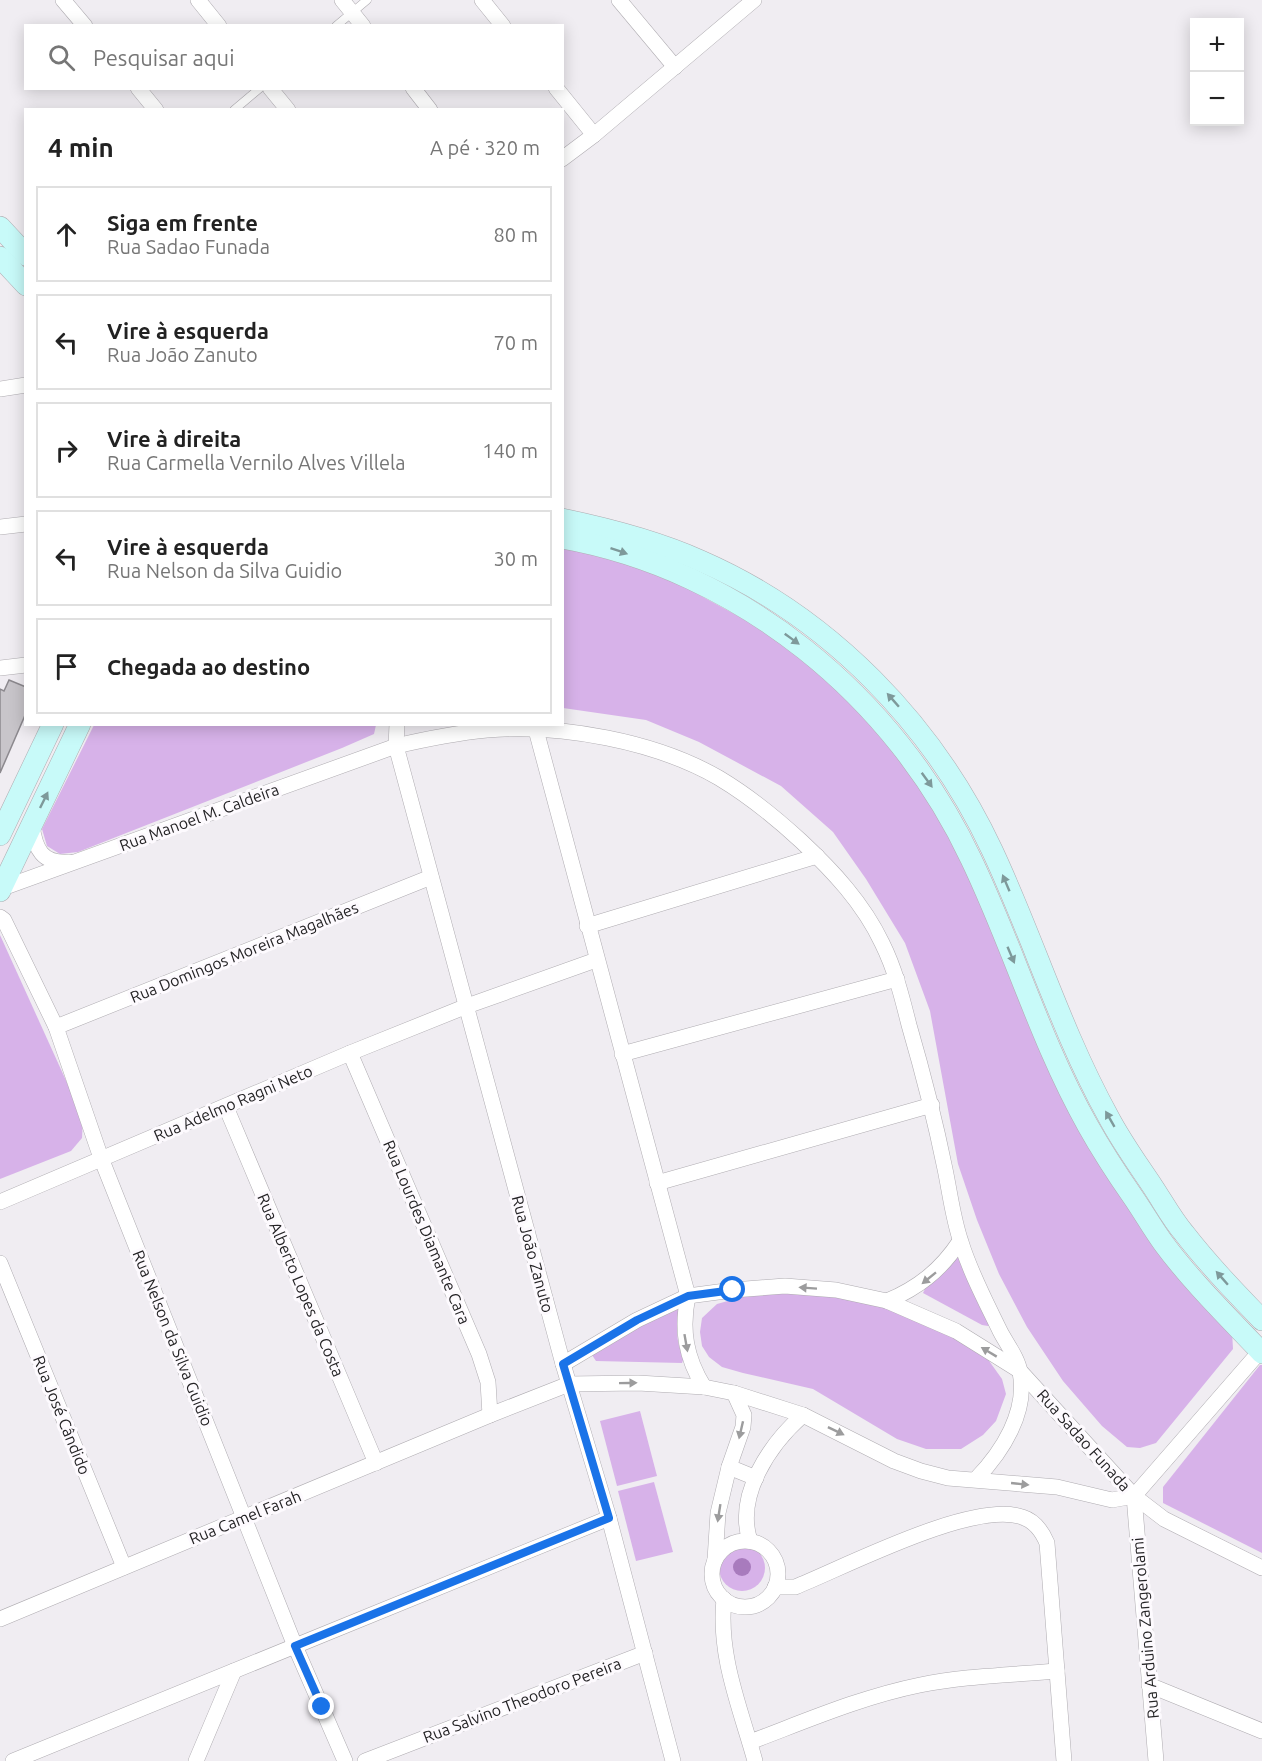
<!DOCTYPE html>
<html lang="pt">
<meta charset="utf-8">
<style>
body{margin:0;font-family:Ubuntu,sans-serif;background:#f2f2f2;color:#222}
.controls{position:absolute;right:18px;top:18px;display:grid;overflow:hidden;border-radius:0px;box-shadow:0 3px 15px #0003}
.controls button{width:54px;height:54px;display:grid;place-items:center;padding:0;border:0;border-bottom:2px solid #e0e0e0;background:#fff;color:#222;font:30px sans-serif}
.stop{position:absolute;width:18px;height:18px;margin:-14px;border:4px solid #1a73e8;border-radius:50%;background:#fff}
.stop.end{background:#1a73e8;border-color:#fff;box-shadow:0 2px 6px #0008}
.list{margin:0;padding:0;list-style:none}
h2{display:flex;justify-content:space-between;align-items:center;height:78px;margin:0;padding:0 24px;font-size:26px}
h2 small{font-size:20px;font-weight:400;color:#767676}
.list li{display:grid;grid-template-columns:39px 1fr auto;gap:18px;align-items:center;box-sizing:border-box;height:96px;margin:0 12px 12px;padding:0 12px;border:2px solid #e0e0e0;border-radius:0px}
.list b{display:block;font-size:22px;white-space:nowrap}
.list p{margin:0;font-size:20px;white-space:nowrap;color:#767676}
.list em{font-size:20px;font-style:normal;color:#767676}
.icon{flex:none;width:33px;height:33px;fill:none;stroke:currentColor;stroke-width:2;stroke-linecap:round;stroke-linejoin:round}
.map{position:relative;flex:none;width:1262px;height:1761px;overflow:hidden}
.search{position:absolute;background:#fff;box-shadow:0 3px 15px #0003;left:24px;top:24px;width:540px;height:66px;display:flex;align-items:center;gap:15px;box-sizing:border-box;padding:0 21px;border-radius:0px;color:#767676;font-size:22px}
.panel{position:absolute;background:#fff;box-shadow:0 3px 15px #0003;left:24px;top:108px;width:540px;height:618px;border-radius:0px}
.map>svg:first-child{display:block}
.green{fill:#d7b2e9}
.water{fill:#a87bbd}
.building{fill:#c8c5ca;stroke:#8c898e;stroke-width:1.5}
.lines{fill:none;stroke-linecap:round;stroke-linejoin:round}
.lane-casing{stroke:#afacb1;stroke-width:9}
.street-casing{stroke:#afacb1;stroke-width:16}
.secondary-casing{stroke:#afacb1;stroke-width:22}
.lane{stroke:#fff;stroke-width:8}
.street{stroke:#fff;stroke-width:15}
.secondary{stroke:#c8faf9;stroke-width:21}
.oneway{fill:#7e999a}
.oneway2{fill:#9c9c9d}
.route{stroke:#1a73e8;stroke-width:8}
.labels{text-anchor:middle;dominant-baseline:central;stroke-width:6;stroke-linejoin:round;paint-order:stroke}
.street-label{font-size:16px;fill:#242325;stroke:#fdfafe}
</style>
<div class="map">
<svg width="1262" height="1761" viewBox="0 0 1262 1761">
<rect width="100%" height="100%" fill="#f0edf2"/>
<g class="green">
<path d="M563 546 607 556 683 586 758 627 854 699 936 802 1040 1043 1232 1331 1233 1349 1156 1443 1140 1448 1127 1447 1102 1426 1063 1381 1027 1327 999 1274 977 1220 958 1164 930 1011 905 943 866 879 833 832 781 786 699 742 646 720 563 708Z"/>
<path d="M94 725V724L376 725 374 734 342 748 78 852 60 854 47 846 42 829Z"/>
<path d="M0 935 83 1118 82 1138 71 1151 0 1179Z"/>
<path d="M962 1256 992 1323 988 1326 982 1325 923 1293 926 1287 957 1257Z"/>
<path d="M793 1291 878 1302 957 1338 987 1358 1002 1379 1006 1394 996 1421 983 1435 961 1449H926L897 1439 813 1389 743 1373 722 1367 709 1357 702 1346 700 1332 702 1318 717 1304 749 1295Z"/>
<path d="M680 1306C676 1325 675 1341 684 1358L682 1363 596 1361 592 1355 608 1341Z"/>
<path d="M1260 1365H1262V1553L1163 1503V1487Z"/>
<path d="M640 1411 657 1476 617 1486 600 1421Z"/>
<path d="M654 1482 673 1552 636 1561 618 1491Z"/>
<circle cx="742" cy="1568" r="23"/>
</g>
<circle class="water" cx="742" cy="1567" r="9"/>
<path class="building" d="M9 680 26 687V713L0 773V689L4 691Z"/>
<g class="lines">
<g class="lane-casing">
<g id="lane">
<path d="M336 26 367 0"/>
<path d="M234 110 260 88"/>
</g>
</g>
<g class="street-casing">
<g id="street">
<path d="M63 0 85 26"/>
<path d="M198 0 219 26"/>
<path d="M342 0 363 26"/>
<path d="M482 0 503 26"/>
<path d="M619 0 675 67"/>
<path d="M138 88 156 110"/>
<path d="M270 88 288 110"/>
<path d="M413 88 430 110"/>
<path d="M556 88 594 135"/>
<path d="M562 159 594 135 754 0"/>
<path d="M0 389 26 385"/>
<path d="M0 527 26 524"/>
<path d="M0 668 26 665"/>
<path d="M397 724 396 746 563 1364 609 1518 673 1761"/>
<path d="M536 730 688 1296C681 1330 686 1358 704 1387"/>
<path d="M32 825C35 849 42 864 69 862"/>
<path d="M0 889 396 746C426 739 456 733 487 730 561 724 655 741 719 778 749 796 775 817 801 841 833 871 863 903 882 943 895 969 902 997 909 1025 923 1073 935 1120 945 1169 950 1193 953 1219 961 1242 970 1272 986 1302 1000 1331 1006 1343 1018 1358 1020 1372 1028 1412 1002 1452 976 1479"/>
<path d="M0 917 4 920 56 1027 101 1158 295 1646 345 1761"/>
<path d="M587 926 817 856"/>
<path d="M56 1027 431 877"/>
<path d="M350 1053 479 1354 488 1382 490 1415"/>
<path d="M622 1054 897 979"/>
<path d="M226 1107 376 1463"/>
<path d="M657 1183 932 1105"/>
<path d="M0 1202 350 1053 467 1006 596 960"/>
<path d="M0 1263 124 1567"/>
<path d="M887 1301C918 1288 941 1270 960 1241"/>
<path d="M563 1364 637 1320 688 1296 733 1290 785 1286 836 1290 887 1301 956 1331 1020 1371 1134 1496 1164 1519 1262 1568"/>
<path d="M729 1467 756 1478"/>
<path d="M1134 1496 1156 1761"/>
<path d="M1134 1496 1262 1349"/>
<path d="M750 1541C735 1495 770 1444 803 1415"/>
<circle cx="745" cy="1574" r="33"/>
<path d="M715 1560 718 1513 729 1467 743 1427 744 1415 734 1393"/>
<path d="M775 1587H795C845 1567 973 1500 1022 1517 1035 1521 1042 1531 1047 1543L1064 1761"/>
<path d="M724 1599C718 1656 740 1707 755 1761"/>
<path d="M0 1619 490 1415 569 1384 638 1383 704 1387 734 1393 803 1415 894 1461 921 1471 948 1478 1057 1487 1112 1500 1134 1496"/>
<path d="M1149 1685 1262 1731"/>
<path d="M750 1742C806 1721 861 1697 920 1685 964 1676 1011 1675 1057 1671"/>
<path d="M13 1761 609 1518"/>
<path d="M196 1761 234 1671"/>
<path d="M365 1761 645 1653"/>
</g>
</g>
<g class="secondary-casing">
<g id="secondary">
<path d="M0 227 26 255"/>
<path d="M0 257 26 285"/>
<path d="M562 519C610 529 657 541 701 561 829 617 933 724 992 850 1033 937 1061 1031 1108 1116 1121 1141 1137 1163 1153 1187 1163 1202 1172 1219 1184 1233 1208 1264 1235 1292 1262 1320"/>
<path d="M562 538C741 570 895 697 971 859 1013 946 1040 1041 1088 1126 1102 1151 1117 1174 1133 1197 1144 1213 1153 1229 1164 1244 1193 1283 1229 1318 1262 1353"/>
<path d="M0 835 53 724"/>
<path d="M0 891 80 724"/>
</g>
</g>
<use href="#lane" class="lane"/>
<use href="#street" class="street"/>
<use href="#secondary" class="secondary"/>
</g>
<defs><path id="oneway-solid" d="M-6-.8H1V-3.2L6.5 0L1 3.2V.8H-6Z" transform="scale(1.5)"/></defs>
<g class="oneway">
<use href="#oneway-solid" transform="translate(619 551) rotate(19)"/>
<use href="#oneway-solid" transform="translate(792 639) rotate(36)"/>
<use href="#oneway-solid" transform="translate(893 700) rotate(-131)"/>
<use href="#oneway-solid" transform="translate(927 780) rotate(54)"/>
<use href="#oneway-solid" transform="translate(44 800) rotate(-64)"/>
<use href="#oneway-solid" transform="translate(1006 883) rotate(-113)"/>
<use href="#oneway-solid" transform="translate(1011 955) rotate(67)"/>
<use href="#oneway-solid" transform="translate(1110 1119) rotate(-120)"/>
<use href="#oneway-solid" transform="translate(1222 1278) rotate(-131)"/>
</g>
<g class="oneway2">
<use href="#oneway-solid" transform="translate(929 1278) rotate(141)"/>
<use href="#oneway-solid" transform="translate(808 1288) rotate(-176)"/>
<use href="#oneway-solid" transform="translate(686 1343) rotate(80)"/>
<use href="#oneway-solid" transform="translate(989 1352) rotate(-149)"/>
<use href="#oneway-solid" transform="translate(628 1383) rotate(-1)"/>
<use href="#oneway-solid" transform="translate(741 1430) rotate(103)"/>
<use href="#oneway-solid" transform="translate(836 1431) rotate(26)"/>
<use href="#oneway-solid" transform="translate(1020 1484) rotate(6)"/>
<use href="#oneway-solid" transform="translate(719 1513) rotate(99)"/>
</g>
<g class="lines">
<path class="route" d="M322 1707 295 1646 609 1518 563 1364 637 1320 688 1296 733 1290"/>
</g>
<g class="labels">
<g class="street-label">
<text transform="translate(199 817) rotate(-20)">Rua Manoel M. Caldeira</text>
<text transform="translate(244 952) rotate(-22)">Rua Domingos Moreira Magalhães</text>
<text transform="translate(233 1103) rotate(-23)">Rua Adelmo Ragni Neto</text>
<text transform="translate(427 1232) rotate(67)">Rua Lourdes Diamante Cara</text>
<text transform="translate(533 1254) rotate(75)">Rua João Zanuto</text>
<text transform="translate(301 1285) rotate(67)">Rua Alberto Lopes da Costa</text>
<text transform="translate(173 1338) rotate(68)">Rua Nelson da Silva Guidio</text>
<text transform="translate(62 1415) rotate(68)">Rua José Cândido</text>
<text transform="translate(1084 1440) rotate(48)">Rua Sadao Funada</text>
<text transform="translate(245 1517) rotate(-22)">Rua Camel Farah</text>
<text transform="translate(1145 1628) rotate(-95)">Rua Arduino Zangerolami</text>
<text transform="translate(522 1700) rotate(-21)">Rua Salvino Theodoro Pereira</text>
</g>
</g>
</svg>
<div class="controls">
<button>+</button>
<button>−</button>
</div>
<div class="stop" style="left:733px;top:1290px"></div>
<div class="stop end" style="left:322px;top:1707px"></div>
<div class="search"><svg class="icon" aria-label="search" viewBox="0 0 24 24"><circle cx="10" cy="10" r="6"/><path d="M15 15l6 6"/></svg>Pesquisar aqui</div>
<section class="panel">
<h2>4 min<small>A pé · 320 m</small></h2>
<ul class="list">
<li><svg class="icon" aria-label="ahead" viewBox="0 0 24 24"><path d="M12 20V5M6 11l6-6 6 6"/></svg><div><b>Siga em frente</b><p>Rua Sadao Funada</p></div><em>80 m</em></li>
<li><svg class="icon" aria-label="left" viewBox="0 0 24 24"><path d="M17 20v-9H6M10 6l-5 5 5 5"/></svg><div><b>Vire à esquerda</b><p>Rua João Zanuto</p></div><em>70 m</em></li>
<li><svg class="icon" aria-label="right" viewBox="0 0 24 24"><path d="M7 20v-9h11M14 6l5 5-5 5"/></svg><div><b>Vire à direita</b><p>Rua Carmella Vernilo Alves Villela</p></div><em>140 m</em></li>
<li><svg class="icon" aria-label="left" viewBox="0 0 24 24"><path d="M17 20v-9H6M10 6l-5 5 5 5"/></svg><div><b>Vire à esquerda</b><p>Rua Nelson da Silva Guidio</p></div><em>30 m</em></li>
<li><svg class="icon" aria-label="arrive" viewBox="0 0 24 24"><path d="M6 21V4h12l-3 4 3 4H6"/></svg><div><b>Chegada ao destino</b></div></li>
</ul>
</section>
</div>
